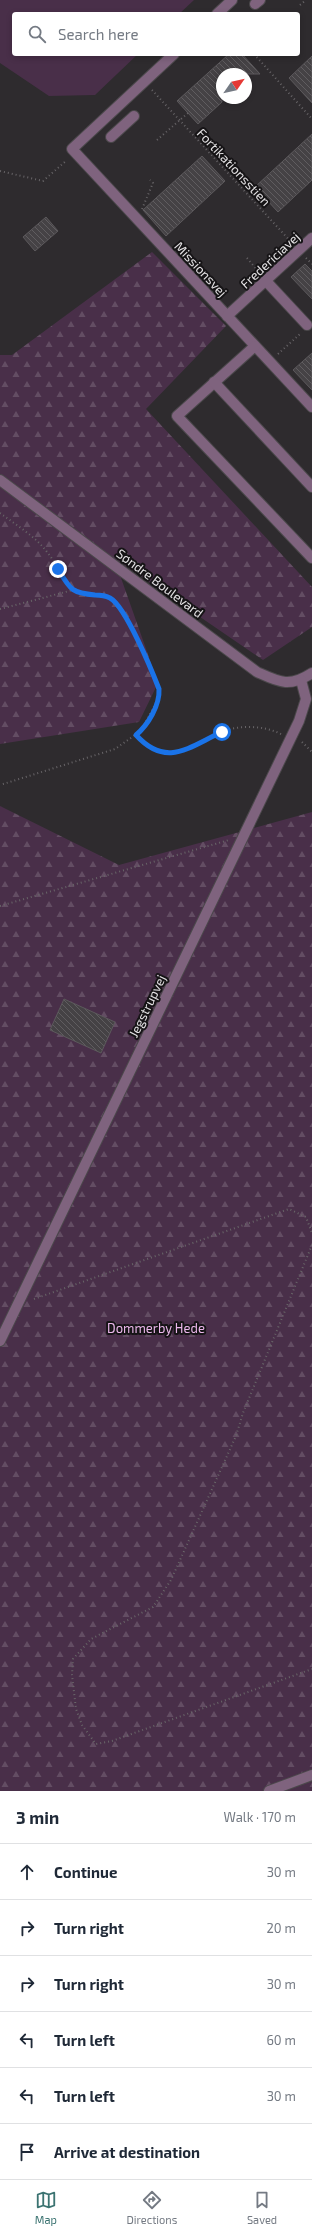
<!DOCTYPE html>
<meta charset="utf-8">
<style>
body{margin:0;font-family:"Exo 2",sans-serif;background:#f6f6f7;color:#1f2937}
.compass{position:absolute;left:216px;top:68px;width:36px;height:36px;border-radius:50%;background:#fff;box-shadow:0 2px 6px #0003;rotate:56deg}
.stop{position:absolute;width:12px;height:12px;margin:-9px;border:3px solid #1a73e8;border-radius:50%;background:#fff}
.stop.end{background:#1a73e8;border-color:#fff;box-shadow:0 1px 4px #0008}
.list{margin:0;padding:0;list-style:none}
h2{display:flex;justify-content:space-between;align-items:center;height:52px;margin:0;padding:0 16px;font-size:17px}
h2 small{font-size:13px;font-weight:400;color:#747a83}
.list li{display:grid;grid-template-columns:26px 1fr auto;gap:12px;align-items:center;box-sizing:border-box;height:56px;padding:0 16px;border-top:1px solid #e0e1e3}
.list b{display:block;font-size:15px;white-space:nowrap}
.list em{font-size:13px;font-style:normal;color:#747a83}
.icon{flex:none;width:22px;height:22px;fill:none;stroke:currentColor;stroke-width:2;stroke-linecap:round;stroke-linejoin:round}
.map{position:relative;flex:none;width:312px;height:1791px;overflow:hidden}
.search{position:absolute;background:#fff;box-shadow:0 2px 6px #0003;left:12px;right:12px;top:12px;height:44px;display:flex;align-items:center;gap:10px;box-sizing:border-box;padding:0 14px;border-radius:4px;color:#747a83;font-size:15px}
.sheet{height:388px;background:#fff}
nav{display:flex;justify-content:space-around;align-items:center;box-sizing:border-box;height:56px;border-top:1px solid #e0e1e3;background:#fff;font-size:11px;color:#747a83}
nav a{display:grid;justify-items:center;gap:2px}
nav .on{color:#3b7371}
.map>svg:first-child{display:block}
.forest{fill:url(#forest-firs)}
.pitch{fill:#492f49}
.building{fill:url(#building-back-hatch);stroke:#5c595c}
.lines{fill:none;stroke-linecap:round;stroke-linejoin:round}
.minor-casing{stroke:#4b484b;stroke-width:12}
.path{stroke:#686568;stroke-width:2;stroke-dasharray:1 3;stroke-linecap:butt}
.minor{stroke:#7f637e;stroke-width:10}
.route{stroke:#1a73e8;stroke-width:5}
.labels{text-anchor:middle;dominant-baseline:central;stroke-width:4;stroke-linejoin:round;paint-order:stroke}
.street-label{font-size:13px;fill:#e5e3e5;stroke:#161416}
.park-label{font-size:13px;fill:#ebb7eb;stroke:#161416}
</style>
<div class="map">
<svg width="312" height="1791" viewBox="0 0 312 1791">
<defs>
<pattern id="forest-firs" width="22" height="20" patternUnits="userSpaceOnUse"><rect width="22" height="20" fill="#492f49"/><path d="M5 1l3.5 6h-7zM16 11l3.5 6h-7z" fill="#634d63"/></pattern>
<pattern id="building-back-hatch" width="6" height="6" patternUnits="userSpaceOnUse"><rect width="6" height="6" fill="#454245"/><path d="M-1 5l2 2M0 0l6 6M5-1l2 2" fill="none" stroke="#605d60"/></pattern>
</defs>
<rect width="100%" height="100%" fill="#2e2b2e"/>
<g class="forest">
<path d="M152 252 226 326 146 409 312 587V627L263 660 114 558 158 683 139 722 0 744V355H12Z"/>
<path d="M0 806 119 865 312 812V1791H0Z"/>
</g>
<path class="pitch" d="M0 0H194L179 14H14V54H138L95 95 49 96 0 63Z"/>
<g class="building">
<path d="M229 54H242L260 74H222V102L198 124 177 101Z"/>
<path d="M312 56V103L289 78Z"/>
<path d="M312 134V180L278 212 255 187Z"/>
<path d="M202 156 225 181 166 236 143 210Z"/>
<path d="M46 217 58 231 35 251 23 237Z"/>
<path d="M305 264 312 271V299L291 277Z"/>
<path d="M312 353V390L293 370Z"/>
<path d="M64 999 115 1022 101 1053 50 1030Z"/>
</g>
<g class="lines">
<g class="minor-casing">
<g id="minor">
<path d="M255 4 260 0"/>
<path d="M217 14 232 0"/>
<path d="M174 54 72 149 312 407"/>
<path d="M111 137 134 116"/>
<path d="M266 281 307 325"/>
<path d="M227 316 312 238"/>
<path d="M255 346 177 416 312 558"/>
<path d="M214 382 312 487"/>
<path d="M0 480 257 672C279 682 289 688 312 673"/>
<path d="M0 1341 299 721 306 699 301 680"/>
<path d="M269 1791 312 1775"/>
</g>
</g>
<g class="path">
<path d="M300 5 306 0"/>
<path d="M254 54 312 119"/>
<path d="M152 90 292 243"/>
<path d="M157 140 188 113"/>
<path d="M0 171 43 181 67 160"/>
<path d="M142 209 153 183 150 180"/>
<path d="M247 258 259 272"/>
<path d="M306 258 312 264"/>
<path d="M278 354 300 334"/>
<path d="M0 513C16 525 35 536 47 552 57 563 61 580 73 590 84 598 100 591 111 599 126 610 158 678 159 697L141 731 115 749 0 785"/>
<path d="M0 609 73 590"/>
<path d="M136 735C170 771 187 745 221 732 239 725 263 725 281 734"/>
<path d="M302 742 312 752"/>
<path d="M0 906 229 840"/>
<path d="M312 1245 243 1413 236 1436 171 1580 153 1607 91 1639 73 1659 72 1675 76 1709 82 1725 96 1744 112 1741 312 1669"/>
<path d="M34 1299 289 1209 306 1217 312 1233"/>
</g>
<use href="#minor" class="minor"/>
</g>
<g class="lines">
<path class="route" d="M58 569C70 589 71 593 95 595 99 595 106 596 110 598 126 607 152 671 159 689 160 705 148 725 136 735 167 769 190 746 222 732"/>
</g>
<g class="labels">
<g class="street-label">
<text transform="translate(234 167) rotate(47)">Fortikationsstien</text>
<text transform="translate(270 260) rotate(-43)">Fredericiavej</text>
<text transform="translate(201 269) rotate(47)">Missionsvej</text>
<text transform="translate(160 583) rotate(37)">Søndre Boulevard</text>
<text transform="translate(147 1006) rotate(-64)">Jegstrupvej</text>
</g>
<g class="park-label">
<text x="156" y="1328">Dommerby Hede</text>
</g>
</g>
</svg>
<svg class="compass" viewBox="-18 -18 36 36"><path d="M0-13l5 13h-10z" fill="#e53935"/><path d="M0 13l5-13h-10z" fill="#747a83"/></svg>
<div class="stop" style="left:222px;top:732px"></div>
<div class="stop end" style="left:58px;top:569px"></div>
<div class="search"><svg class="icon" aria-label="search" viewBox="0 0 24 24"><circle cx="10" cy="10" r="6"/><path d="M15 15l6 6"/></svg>Search here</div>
</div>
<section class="sheet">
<h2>3 min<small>Walk · 170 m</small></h2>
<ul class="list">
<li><svg class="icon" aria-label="ahead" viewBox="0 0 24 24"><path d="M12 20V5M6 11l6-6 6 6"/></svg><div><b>Continue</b></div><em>30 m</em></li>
<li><svg class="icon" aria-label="right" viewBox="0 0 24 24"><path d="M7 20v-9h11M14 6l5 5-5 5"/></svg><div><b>Turn right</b></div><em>20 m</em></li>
<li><svg class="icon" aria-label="right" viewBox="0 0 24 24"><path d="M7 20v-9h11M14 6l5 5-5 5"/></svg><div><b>Turn right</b></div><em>30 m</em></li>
<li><svg class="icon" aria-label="left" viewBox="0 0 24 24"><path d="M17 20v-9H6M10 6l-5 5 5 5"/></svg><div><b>Turn left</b></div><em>60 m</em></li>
<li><svg class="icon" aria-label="left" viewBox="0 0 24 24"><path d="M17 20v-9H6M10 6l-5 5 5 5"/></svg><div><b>Turn left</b></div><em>30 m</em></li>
<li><svg class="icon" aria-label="arrive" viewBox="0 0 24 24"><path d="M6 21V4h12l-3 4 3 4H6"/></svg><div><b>Arrive at destination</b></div></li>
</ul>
</section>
<nav>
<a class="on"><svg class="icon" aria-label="map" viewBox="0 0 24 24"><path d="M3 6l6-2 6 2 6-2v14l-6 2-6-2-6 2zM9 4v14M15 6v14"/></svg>Map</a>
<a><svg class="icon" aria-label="directions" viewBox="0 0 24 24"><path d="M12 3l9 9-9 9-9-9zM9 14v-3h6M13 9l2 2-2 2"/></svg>Directions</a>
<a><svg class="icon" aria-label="saved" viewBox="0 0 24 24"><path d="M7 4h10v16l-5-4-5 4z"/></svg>Saved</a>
</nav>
